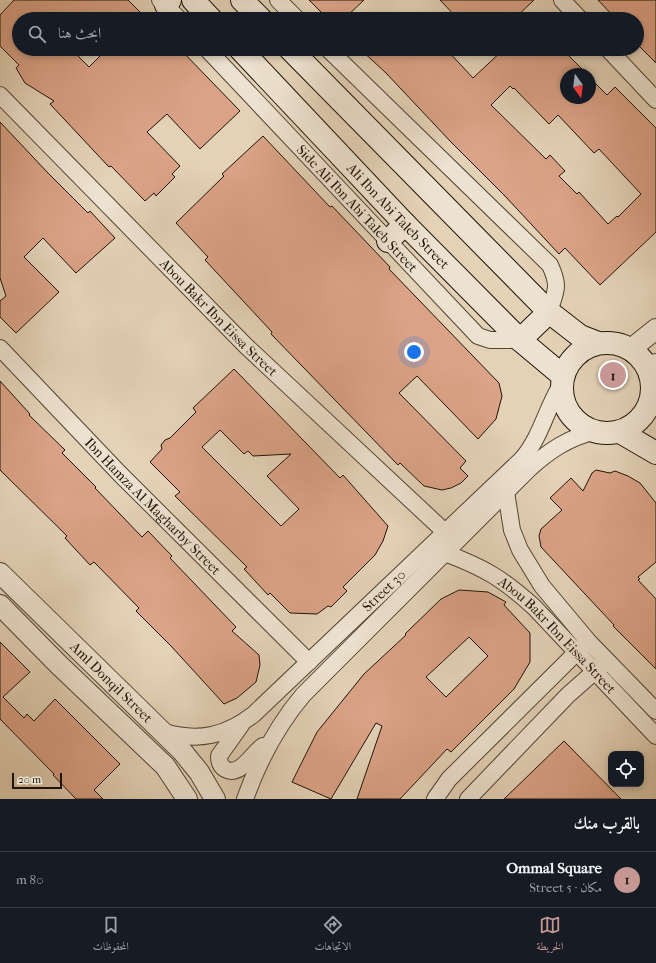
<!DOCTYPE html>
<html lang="ar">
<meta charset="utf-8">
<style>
body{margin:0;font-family:"IM FELL French Canon",Amiri,serif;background:#20242c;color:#f1f3f6;direction:rtl}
.controls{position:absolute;right:12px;bottom:12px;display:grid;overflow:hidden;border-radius:8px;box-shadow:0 2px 6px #0003}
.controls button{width:36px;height:36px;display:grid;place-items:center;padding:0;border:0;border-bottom:1px solid #363941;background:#171b24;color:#f1f3f6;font:20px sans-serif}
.compass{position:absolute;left:560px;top:68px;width:36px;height:36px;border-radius:50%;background:#171b24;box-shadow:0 2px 6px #0003;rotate:166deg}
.scale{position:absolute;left:12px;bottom:10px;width:50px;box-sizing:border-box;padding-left:4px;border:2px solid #1f1407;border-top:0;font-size:11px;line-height:14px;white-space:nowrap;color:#1f1407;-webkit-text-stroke:3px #ede2d0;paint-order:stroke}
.you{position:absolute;left:414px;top:352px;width:14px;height:14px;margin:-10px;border:3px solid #fff;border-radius:50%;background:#1a73e8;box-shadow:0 0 0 6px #1a73e833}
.badge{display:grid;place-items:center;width:26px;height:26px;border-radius:50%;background:#c59692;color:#111;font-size:13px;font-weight:700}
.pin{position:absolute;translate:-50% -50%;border:2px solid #fff;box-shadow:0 1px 4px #0006}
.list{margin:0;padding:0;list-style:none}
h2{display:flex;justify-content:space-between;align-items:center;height:52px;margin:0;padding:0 16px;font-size:17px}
h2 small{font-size:13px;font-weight:400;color:#9ea1a6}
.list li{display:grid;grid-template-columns:26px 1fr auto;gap:12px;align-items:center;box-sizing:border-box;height:56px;padding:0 16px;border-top:1px solid #363941}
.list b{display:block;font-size:15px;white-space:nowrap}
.list p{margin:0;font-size:13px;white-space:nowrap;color:#9ea1a6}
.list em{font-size:13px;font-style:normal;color:#9ea1a6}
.icon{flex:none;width:22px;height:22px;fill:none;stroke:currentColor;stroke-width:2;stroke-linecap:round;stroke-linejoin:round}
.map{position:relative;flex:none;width:656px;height:799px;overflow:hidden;direction:ltr}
.search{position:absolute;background:#171b24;box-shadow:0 2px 6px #0003;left:12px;right:12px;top:12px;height:44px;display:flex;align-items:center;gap:10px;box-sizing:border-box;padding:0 14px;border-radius:22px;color:#9ea1a6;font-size:15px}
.sheet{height:108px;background:#171b24}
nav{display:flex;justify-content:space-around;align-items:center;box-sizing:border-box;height:56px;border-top:1px solid #363941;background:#171b24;font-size:11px;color:#9ea1a6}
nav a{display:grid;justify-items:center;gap:2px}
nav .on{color:#c59692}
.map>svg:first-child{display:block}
.building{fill:#daa286;stroke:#1f1407;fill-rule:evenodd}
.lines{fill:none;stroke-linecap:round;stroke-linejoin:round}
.minor-casing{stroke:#504433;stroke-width:18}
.tertiary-casing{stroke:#504433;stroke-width:22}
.secondary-casing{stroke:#1f1407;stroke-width:24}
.minor{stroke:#ede2d0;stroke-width:16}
.tertiary{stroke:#ede2d0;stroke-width:20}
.secondary{stroke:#ede2d0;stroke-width:22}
.labels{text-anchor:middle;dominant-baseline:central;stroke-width:4;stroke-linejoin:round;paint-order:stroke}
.street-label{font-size:14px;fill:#1f1407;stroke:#ede2d0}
</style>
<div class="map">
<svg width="656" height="799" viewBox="0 0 656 799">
<rect width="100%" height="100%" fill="#e4d2b7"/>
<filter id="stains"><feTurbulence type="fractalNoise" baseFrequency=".005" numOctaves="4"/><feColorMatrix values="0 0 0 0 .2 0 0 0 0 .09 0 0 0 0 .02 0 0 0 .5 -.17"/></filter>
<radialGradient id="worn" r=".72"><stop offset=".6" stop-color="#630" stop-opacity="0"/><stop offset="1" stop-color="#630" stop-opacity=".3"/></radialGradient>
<g class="building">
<path d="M14 0H128L147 19H19V49H71L89 67 107 49H180L240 111 200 149 167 114 147 132 180 166 172 174 175 177 156 196 154 193 145 201 111 166 109 167 50 104 54 101 25 83 16 68 19 65 0 46V15Z"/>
<path d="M309 0H364L344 19H328Z"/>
<path d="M440 0H534L514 19H458Z"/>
<path d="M598 0H656V63L637 44V19H616Z"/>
<path d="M360 49H446L473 78 504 49H562L587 74H566V98H590V78L607 95 615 87 656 128V232L600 285 565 248 559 254 504 195 450 141 386 73ZM510 86 513 89 514 88 549 124 558 115 594 153 599 149 641 194 618 217 617 216 608 224 579 192 577 194 559 176 565 171 550 155 546 159 491 105Z"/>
<path d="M0 122 48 173 88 213 90 211 115 238 76 273 43 238 24 257 59 292 16 333 0 317V301L6 296 0 278Z"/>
<path d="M263 136 330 207 332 206 390 267 389 269 499 383 502 396 496 419 478 439 417 376 399 393 466 461 460 468 468 476 461 483 451 488 442 490 424 486 400 463 398 465 271 334 272 332 205 260 208 257 176 223 224 176 222 174Z"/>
<path d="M234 369 340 478 343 475 388 526 383 541 375 555 343 587 347 591 331 607 328 606 317 614 290 613 270 593 268 595 244 569 247 567 175 496 180 492 150 462 162 449 161 445 165 440 170 438 196 412 193 408ZM220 430 244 454 248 451 253 456 291 454 267 476 299 509 281 526 202 447Z"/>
<path d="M0 381 30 414 29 415 65 450 62 453 96 487 95 488 142 537 148 531 172 556 170 558 236 627 232 631 259 655 260 665 256 682 237 698 224 704 171 646 136 611 139 608 94 562 90 565 65 538 67 536 0 470Z"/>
<path d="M596 470 610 473 615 471 628 476 640 483 656 503V562L638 577 640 579 638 580 656 599V669L613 626 614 625 541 547 539 536 541 529 562 510 550 498 571 478 583 491 592 473Z"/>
<path d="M459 590 488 592 506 602 504 605 530 633V662L514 689 451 752 447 749 400 799H357L382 726 376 723 331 799 292 782 317 732 364 674 406 635 405 634 441 599ZM469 637 488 656 446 697 426 677Z"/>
<path d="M0 642 30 672 3 697 24 718 27 714 34 721 55 699 120 764 94 790 103 799H76L53 775 54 774 0 719Z"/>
<path d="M564 741 621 799H504Z"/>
</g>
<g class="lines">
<g class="minor-casing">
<g id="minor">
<path d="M160 0 179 19"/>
<path d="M278 0 297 19"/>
<path d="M562 0 580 19"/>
<path id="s1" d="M207 49 478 336 490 340H520"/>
<path d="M328 49 550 265C560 287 556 290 549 312"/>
<path d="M608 49 656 100"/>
<path id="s2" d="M0 95 246 346 445 532"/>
<path id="s3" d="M0 348 120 474 309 662"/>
<path d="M506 492 512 530 520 550 542 586 588 641 656 711"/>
<path id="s4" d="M445 553C485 568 503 579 534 607L656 736"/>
<path d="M241 725 219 756C219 762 220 766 225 769 240 778 253 752 263 746"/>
<path id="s5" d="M164 732C198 742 226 736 254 714L522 459C541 437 546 409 561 385"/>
<path d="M245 799C259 760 276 727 303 695L530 468C549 451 568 438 593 432"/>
<path d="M435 799 449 779 584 645"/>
<path d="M468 799 568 695 602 665"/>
</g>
</g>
<g class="tertiary-casing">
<g id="tertiary">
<path d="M631 349 656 329"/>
<path d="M649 370 656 364"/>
<path id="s6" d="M0 573 182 751 199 772 215 799"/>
<path d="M0 605 58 664 165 766 187 799"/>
</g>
</g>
<g class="secondary-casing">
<g id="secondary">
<path d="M193 0 211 19"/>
<path d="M242 0 261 19"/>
<path d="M166 5 170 0"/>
<path id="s7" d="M240 49 405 224 520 340 563 376"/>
<path d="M290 49 549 312 580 336 598 343"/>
<path d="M388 241 405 224"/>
<path d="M520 340 549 312"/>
<circle cx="607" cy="388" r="45"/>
<path d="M620 432 656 453"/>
</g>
</g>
<use href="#minor" class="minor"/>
<use href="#tertiary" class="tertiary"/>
<use href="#secondary" class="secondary"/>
</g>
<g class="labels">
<g class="street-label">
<text stroke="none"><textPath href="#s1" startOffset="219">Side Ali Ibn Abi Taleb Street</textPath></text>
<text stroke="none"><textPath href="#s7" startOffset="230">Ali Ibn Abi Taleb Street</textPath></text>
<text stroke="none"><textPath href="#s2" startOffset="312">Abou Bakr Ibn Eissa Street</textPath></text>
<text stroke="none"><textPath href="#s3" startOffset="220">Ibn Hamza Al Magharby Street</textPath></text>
<text stroke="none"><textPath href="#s5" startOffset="275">Street 30</textPath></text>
<text stroke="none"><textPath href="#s4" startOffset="141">Abou Bakr Ibn Eissa Street</textPath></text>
<text stroke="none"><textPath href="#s6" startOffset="156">Aml Donqil Street</textPath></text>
</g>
</g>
<rect width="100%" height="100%" filter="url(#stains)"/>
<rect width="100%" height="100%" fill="url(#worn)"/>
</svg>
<div class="controls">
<button><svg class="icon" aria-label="locate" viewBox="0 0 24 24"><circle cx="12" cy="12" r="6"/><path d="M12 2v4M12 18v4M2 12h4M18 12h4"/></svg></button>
</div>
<svg class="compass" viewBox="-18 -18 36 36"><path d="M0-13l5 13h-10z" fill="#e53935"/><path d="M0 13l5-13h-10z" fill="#9ea1a6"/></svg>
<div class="scale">20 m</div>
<div class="you"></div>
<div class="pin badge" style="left:613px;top:375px">1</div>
<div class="search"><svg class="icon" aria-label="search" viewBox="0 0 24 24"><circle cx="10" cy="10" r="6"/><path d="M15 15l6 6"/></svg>ابحث هنا</div>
</div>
<section class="sheet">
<h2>بالقرب منك<small></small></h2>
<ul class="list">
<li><span class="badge">1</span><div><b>Ommal Square</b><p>مكان · Street 5</p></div><em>80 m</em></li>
</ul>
</section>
<nav>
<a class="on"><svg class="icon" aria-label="map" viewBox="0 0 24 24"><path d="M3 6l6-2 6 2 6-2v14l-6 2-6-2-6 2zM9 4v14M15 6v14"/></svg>الخريطة</a>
<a><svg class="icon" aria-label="directions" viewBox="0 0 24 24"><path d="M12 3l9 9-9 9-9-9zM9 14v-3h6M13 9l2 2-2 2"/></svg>الاتجاهات</a>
<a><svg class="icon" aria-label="saved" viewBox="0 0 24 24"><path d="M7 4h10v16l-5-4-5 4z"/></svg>المحفوظات</a>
</nav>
